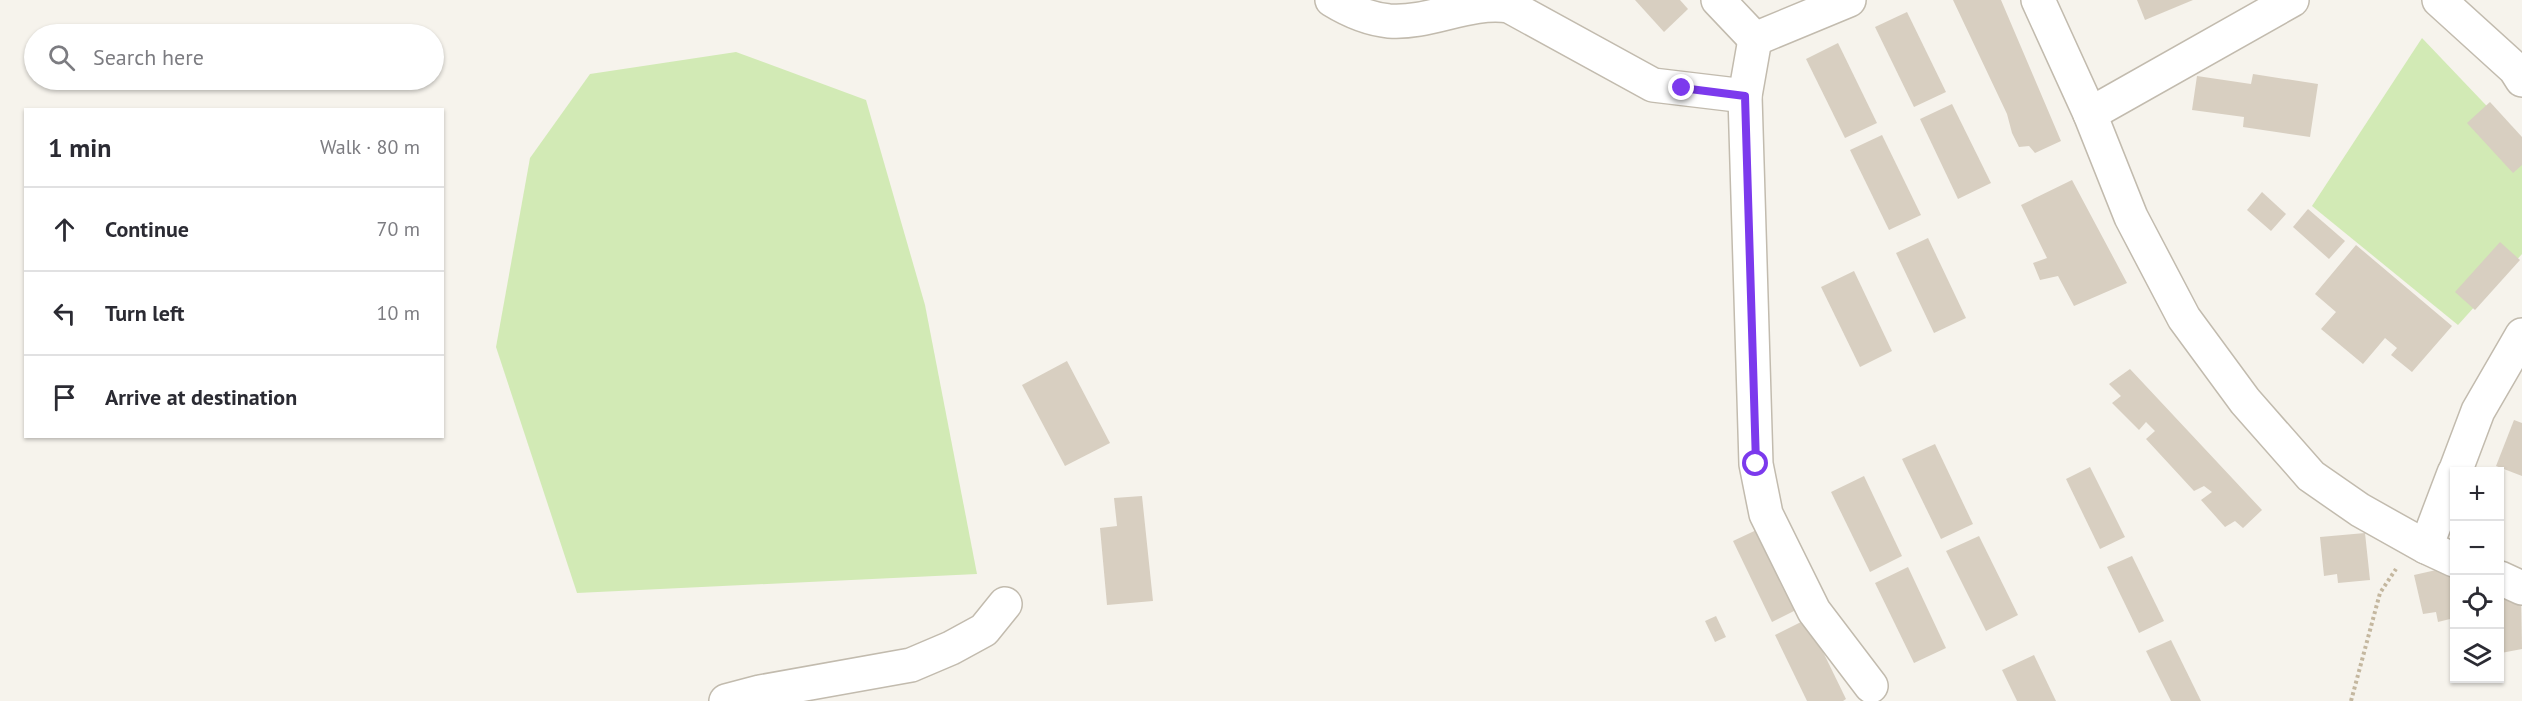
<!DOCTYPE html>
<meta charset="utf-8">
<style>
body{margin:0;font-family:"PT Sans",sans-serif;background:#f2f2f3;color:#2b2b33}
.controls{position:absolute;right:18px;bottom:18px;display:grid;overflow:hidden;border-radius:0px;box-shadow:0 2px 4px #0004}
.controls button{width:54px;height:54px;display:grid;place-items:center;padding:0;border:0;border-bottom:2px solid #e1e1e2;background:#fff;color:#2b2b33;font:30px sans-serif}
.stop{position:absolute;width:18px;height:18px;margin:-14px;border:4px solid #7c3aed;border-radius:50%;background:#fff}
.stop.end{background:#7c3aed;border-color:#fff;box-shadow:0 2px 6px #0008}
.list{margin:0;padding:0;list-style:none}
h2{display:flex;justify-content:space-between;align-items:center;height:78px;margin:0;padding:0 24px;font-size:26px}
h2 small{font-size:20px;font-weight:400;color:#7c7c81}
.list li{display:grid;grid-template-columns:39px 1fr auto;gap:18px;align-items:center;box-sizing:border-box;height:84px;padding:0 24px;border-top:2px solid #e1e1e2}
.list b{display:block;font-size:22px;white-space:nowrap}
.list em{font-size:20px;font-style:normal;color:#7c7c81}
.icon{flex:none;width:33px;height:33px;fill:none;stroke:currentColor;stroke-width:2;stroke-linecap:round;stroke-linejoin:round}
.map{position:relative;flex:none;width:2522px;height:701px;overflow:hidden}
.search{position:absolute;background:#fff;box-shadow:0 2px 4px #0004;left:24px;top:24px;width:420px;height:66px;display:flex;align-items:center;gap:15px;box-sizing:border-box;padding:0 21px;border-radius:33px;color:#7c7c81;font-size:22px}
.panel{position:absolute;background:#fff;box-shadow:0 2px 4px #0004;left:24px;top:108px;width:420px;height:330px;border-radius:0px}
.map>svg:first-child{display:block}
.green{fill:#d2eab5}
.building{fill:#d8cfc1}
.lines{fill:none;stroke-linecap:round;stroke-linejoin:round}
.street-casing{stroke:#c2bbae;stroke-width:36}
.path{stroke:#c4b79f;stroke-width:4;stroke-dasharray:3 3;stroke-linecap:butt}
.street{stroke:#fff;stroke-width:33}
.route{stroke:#7c3aed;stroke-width:8}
</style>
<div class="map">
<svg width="2522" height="701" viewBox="0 0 2522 701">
<rect width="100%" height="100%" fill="#f6f3ec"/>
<g class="green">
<path d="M2422 38 2522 143V254L2458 325 2312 206Z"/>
<path d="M736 52 866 100 925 305 977 574 577 593 496 347 530 158 590 74Z"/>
</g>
<g class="building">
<path d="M1635 0H1680L1688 9 1664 32Z"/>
<path d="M1953 0H2001L2061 141 2035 153 2029 146 2019 147 2012 133 2007 114Z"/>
<path d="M2137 0H2193L2145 20Z"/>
<path d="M1907 12 1946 92 1914 107 1875 27Z"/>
<path d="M1838 43 1877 123 1845 138 1806 59Z"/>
<path d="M2253 74 2318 84 2310 137 2243 127 2244 117 2192 110 2197 76 2251 84Z"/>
<path d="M2490 102 2522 137V165L2513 173 2467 123Z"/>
<path d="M1952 104 1991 183 1958 199 1920 119Z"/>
<path d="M1882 135 1921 215 1889 230 1850 150Z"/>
<path d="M2072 180 2127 283 2074 306 2058 276 2040 280 2033 263 2047 258 2021 205Z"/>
<path d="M2262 192 2286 214 2271 231 2247 210Z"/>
<path d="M2308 209 2345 241 2329 259 2293 227Z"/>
<path d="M1928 238 1966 318 1934 333 1896 253Z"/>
<path d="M2500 242 2520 260 2475 310 2455 292Z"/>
<path d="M2356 245 2452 326 2412 372 2391 355 2397 348 2385 338 2363 364 2321 329 2336 312 2315 294Z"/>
<path d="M1854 271 1892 351 1860 367 1821 287Z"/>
<path d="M1067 361 1110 443 1065 466 1022 385Z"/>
<path d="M2130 369 2262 510 2243 528 2235 521 2225 527 2201 500 2212 492 2204 486 2194 491 2146 439 2155 431 2146 422 2139 430 2112 403 2121 396 2109 384Z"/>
<path d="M2514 420 2522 423V476L2496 466Z"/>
<path d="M1935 444 1973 524 1941 539 1902 459Z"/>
<path d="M2090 467 2125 537 2100 549 2066 479Z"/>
<path d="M1864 476 1902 556 1870 572 1831 492Z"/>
<path d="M1142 496 1153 601 1107 605 1100 528 1117 526 1114 498Z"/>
<path d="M1765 526 1804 606 1772 622 1733 541Z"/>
<path d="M2365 533 2370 580 2338 583 2337 574 2324 576 2320 537Z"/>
<path d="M1979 536 2018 615 1986 631 1946 551Z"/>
<path d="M2132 556 2164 621 2139 633 2107 567Z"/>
<path d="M2454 566V618L2438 622 2436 612 2423 614 2414 575Z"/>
<path d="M1908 567 1946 648 1914 663 1875 583Z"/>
<path d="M2521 593 2522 649 2501 653 2500 597Z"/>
<path d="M1716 616 1726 637 1715 642 1705 621Z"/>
<path d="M1807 619 1846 699 1843 701H1807L1775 635Z"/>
<path d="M2171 640 2201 701H2171L2146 651Z"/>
<path d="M2034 655 2056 701H2017L2002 670Z"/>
</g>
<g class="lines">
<g class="street-casing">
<g id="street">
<path d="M1332 0C1350 11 1368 19 1389 21 1431 24 1468 0 1509 6L1653 85 1745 96"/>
<path d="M1718 0 1755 39 1849 0"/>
<path d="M2038 0 2090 114 2131 217 2184 318 2245 401 2311 476 2360 510 2426 547 2454 560"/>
<path d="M2439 0 2515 69 2522 80"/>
<path d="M1755 39 1745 96 1756 464 1766 514 1814 611 1871 686"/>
<path d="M2090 114 2292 0"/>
<path d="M2455 472 2478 411 2522 335"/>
<path d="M2426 547 2454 473"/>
<path d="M2500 578 2522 588"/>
<path d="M726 701 760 692 911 665 951 648 984 630 1005 604"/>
</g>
</g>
<path class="path" d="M2351 701 2380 593 2396 569"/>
<use href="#street" class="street"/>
</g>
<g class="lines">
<path class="route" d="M1682 88 1745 96 1756 464"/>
</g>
</svg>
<div class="controls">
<button>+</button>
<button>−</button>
<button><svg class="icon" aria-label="locate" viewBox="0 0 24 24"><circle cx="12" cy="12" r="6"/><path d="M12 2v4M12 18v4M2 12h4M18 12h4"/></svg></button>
<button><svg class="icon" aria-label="layers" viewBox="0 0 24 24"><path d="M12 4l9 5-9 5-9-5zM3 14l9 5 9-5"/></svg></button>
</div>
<div class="stop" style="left:1756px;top:464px"></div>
<div class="stop end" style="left:1682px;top:88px"></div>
<div class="search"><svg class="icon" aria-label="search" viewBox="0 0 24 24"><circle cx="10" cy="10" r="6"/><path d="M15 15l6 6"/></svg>Search here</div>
<section class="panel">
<h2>1 min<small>Walk · 80 m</small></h2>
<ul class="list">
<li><svg class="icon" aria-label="ahead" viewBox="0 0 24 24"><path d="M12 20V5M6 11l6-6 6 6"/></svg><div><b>Continue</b></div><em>70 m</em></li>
<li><svg class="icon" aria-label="left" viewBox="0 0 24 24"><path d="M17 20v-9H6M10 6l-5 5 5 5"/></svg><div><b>Turn left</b></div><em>10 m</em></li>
<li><svg class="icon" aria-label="arrive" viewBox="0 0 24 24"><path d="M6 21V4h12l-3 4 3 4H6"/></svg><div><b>Arrive at destination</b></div></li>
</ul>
</section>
</div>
